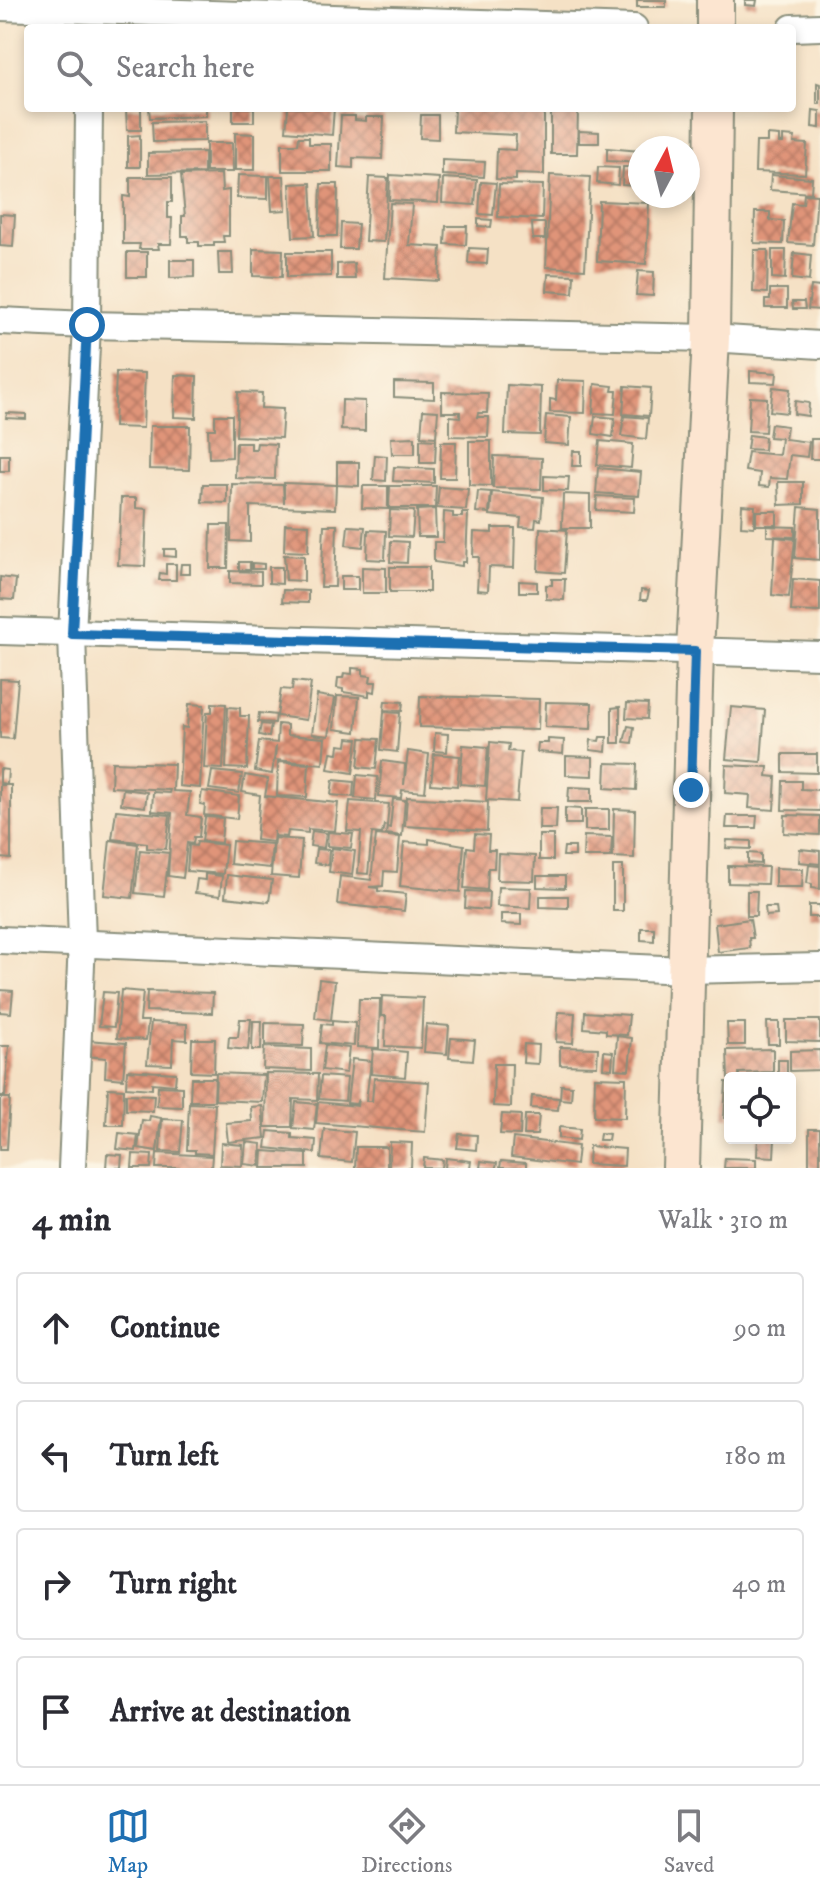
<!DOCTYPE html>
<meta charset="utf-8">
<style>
body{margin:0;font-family:"IM FELL DW Pica",serif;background:#f2f2f3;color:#2b2b33}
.controls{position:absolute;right:24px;bottom:24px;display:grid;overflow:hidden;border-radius:8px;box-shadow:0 4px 12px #0003}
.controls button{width:72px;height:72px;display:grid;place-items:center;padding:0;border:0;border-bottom:2px solid #e1e1e2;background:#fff;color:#2b2b33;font:40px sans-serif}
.compass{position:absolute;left:628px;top:136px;width:72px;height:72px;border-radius:50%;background:#fff;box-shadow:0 4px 12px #0003;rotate:7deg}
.stop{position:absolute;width:24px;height:24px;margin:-18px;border:6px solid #1f6fb2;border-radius:50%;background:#fff}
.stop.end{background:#1f6fb2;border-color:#fff;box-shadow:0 2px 8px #0008}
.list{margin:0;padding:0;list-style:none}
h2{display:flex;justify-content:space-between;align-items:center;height:104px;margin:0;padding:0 32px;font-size:34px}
h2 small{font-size:26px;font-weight:400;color:#7c7c81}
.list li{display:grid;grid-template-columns:52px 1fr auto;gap:24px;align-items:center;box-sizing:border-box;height:112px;margin:0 16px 16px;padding:0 16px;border:2px solid #e1e1e2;border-radius:8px}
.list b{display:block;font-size:30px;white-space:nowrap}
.list em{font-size:26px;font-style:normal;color:#7c7c81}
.icon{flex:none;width:44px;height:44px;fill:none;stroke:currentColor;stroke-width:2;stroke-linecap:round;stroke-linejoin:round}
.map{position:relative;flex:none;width:820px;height:1168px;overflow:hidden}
.search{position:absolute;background:#fff;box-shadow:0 4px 12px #0003;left:24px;right:24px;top:24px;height:88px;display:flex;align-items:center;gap:20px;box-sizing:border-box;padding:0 28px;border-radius:8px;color:#7c7c81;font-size:30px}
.sheet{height:616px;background:#fff}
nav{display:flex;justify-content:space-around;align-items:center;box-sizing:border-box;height:112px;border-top:2px solid #e1e1e2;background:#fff;font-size:22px;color:#7c7c81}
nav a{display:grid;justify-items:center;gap:4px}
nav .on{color:#1f6fb2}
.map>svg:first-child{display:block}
.building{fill:url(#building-cross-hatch)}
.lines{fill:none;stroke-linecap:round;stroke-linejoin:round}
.minor-casing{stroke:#8a8f7c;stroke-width:30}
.secondary-casing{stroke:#8a8f7c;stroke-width:40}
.minor{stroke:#fff;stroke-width:26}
.secondary{stroke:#fce5d0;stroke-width:36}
.route{stroke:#1f6fb2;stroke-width:10}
</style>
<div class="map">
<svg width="820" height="1168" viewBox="0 0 820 1168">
<defs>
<pattern id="building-cross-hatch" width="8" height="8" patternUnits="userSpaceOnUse" patternTransform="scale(2)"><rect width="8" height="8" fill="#e09479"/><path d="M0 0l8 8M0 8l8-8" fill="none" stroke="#b57a64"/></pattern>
</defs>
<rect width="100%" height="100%" fill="#fcf5e5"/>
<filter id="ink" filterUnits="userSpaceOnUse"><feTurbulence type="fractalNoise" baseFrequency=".0125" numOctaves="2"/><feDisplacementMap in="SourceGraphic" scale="16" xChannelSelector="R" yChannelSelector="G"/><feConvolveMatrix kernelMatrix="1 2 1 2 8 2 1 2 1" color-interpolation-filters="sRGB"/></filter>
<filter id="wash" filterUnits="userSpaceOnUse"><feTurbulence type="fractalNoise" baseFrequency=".006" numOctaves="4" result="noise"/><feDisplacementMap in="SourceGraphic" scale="32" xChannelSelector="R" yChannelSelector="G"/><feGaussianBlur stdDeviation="1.8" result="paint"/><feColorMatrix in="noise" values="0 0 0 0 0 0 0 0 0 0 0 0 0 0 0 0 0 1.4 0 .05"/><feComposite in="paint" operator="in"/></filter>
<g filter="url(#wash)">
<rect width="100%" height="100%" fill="#f5e1c5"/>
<g id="blocks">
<g class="building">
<rect x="637" y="0" width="29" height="7"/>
<path d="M745 0H757L756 6 745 5Z"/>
<path d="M817 83 820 84V104H817Z"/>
<path d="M126 108H141V130H127Z"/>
<path d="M149 108H206V116L150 118Z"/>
<rect x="233" y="108" width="21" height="14"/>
<path d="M288 108H334L332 135 286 131Z"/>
<path d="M454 108H544V175L516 174V180L496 179 497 149 515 150 516 135 453 132Z"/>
<path d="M551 108H578L577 154H551Z"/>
<path d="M813 110 820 111V128L812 127Z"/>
<path d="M421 115H438V139L420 138Z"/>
<path d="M341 116H355V120L366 121V117H384L382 159 353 158V168L338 167Z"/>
<path d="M205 121V141L153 142 152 122Z"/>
<path d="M579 131 599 132V143H579Z"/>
<path d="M235 133 255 134V170H235Z"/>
<path d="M140 135V167H128V136Z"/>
<path d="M767 135 779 136V143H783V136L795 137 794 143 807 144 805 174 755 172 756 142H767Z"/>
<path d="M299 137H309V144H331V171H282V144H298Z"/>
<path d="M206 143H232L233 172H206Z"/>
<path d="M607 148 640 151V163L607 161Z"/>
<path d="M204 152V173L148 174V153Z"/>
<path d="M442 160 485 162 484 177 442 175Z"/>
<path d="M598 167 619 168 618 185 597 183Z"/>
<path d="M623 167H640V186L622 185Z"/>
<path d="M221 174 222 191 229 190V236H223L224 242H214V246H199V242H188V236H182V216H185L181 175Z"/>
<path d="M238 175 268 176V199L237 198Z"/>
<path d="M390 175 439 178 438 203 389 200Z"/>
<path d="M550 175 590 177 585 269 546 267Z"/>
<path d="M771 175 812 178 811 193 770 190Z"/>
<path d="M270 176H284L286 210 272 211Z"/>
<path d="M130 177H172V202H168V218H172L171 244H158L159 249H139L140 244H123V196L130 197Z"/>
<path d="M369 177 388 178 384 242 365 241Z"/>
<path d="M443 178 477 180 475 205 442 203Z"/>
<path d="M481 182 496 183 493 215 479 214Z"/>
<path d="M311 183 314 236 293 237 290 184Z"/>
<path d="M321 184H338L337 236H319Z"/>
<path d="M499 184 543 185 542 219 498 217Z"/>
<path d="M804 194 817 195 813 245 788 243 792 203 803 204Z"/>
<path d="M599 201 649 203 646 264 597 261Z"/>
<path d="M390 203 412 204 409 245 441 247 439 281 385 278Z"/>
<path d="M755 212H770V220L784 221 783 244 754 243Z"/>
<path d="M0 214 15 215 13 247 0 246Z"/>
<path d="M478 219 492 220 491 227 478 226Z"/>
<path d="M341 223 358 224 356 249H340Z"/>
<path d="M532 223H545V239H533Z"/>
<path d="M446 226H467L466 245 445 244Z"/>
<path d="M469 248 488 249 487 264 468 263Z"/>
<path d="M253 249 283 250 282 277 253 276Z"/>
<path d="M754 250H768L767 293 753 292Z"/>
<path d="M772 250H786L785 279 772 278Z"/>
<rect x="127" y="252" width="20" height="25"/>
<path d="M218 252H232L233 274H219Z"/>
<path d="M287 252H331V276L287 277Z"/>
<path d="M794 253 811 255 809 281 792 279Z"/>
<path d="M170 260H194V277L170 278Z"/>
<path d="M354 263 355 279H337V264Z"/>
<path d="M638 271 654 272 653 296 636 295Z"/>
<path d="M548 274 574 275 573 293 547 291Z"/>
<path d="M811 286 820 287V310L808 309Z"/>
<path d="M770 289H787V308H765V300H770Z"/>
<path d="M792 302H804L805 309H793Z"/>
<path d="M750 371 777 373 776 383 750 382Z"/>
<path d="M116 372 145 373 143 428 114 427Z"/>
<path d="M175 375 197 376 196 418 174 417Z"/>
<path d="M557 380 586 381 585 413 550 412V399L556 400Z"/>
<path d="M394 382 434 383V399L394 397Z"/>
<path d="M595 384 613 386 612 391H617L615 414 593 413Z"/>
<path d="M507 385 541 387 540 435 505 434Z"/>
<path d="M625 386 651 388 649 416 623 414Z"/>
<path d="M773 387 790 389 787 413 770 411Z"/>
<path d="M238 392 262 393 261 408 283 409 281 438 236 436Z"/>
<path d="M442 392 488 393 487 413H478L477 417H489L488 437 450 436V416L460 417V412H442Z"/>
<path d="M750 397 767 398 765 432 748 431Z"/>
<path d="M342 400 365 401V431L341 430Z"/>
<path d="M795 401 809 403 808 416 794 414Z"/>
<path d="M423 410 438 411 436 437 421 436Z"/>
<path d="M7 413 26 414V419L6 418Z"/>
<path d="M215 415H232V457L209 458 208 429H215Z"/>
<path d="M546 415 571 417 569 445 544 443Z"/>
<path d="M595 416 615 418 613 437 593 434Z"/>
<path d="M624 416 648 418 646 439 621 436Z"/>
<path d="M771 424 787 426 785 439 809 442 807 457 790 455 787 479 770 478 769 487 759 486 760 473 745 471 748 452 779 455 781 438 769 437Z"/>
<path d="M150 426H190L189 470 149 469Z"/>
<path d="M749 435 765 437 764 450 747 449Z"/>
<path d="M415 437V454H392L391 438Z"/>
<path d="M420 439 436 440 435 463H420Z"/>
<path d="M811 439H820V459H810Z"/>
<path d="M469 441H491V486L469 485Z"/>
<path d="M600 441 633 444 631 468 597 465Z"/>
<path d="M441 442H456L455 478H440Z"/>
<path d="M236 443H251V449H256L257 443 276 444 275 479 235 478Z"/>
<path d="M573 451H581V466H572Z"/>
<rect x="0" y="455" width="9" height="16"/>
<path d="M375 455 387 456 386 481 373 480Z"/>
<path d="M494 456 542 458 541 489 493 488Z"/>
<path d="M337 462H359V486L337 485Z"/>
<path d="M394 467 434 469V483L393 481Z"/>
<path d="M598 468 641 472 639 496 596 493Z"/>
<path d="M544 476 569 477 568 491 544 490Z"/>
<path d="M778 482H803V504L779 505Z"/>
<path d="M284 483 336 485 335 509 250 506V542L231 541 232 484 283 485 284 503Z"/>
<path d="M203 484H227V503L202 502Z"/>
<path d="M363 486H388V509L362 508Z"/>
<path d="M390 486H436L435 508H389Z"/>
<path d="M439 487 468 489 466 510 437 508Z"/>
<path d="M478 491 491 492 489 513 476 512Z"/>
<path d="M492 492 543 497 541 520 536 519 535 528 520 527 521 518 490 515Z"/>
<path d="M563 494 590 495V528H562Z"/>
<path d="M597 496 635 498 634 512 596 510Z"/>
<path d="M121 498H136V508L147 509 145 566 118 565Z"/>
<path d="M742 505 755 506 754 527 741 526Z"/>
<path d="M799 507 820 509V560L795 558Z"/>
<path d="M435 509 436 537H418L417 510Z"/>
<path d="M390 510 414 511 412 537 389 536Z"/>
<rect x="756" y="511" width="21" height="14"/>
<path d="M444 512 453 513V517H462V513H468L466 562H462V566L434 562V542H443Z"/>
<path d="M285 524 309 525 308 552 284 551Z"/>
<path d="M211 525H229L228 568H210Z"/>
<path d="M324 525H337L335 587H321Z"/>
<path d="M348 526 365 527 363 547 346 545Z"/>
<path d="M767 526 795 527V537L767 536Z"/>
<path d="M492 528H515L514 568 489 567 488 591 477 590 479 557H473L474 532 492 533Z"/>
<path d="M540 528 567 530 564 573 538 571Z"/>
<path d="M368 530 386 531 385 560 367 559Z"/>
<path d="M775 537 795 539 789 597 772 595Z"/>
<path d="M391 541 408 542 407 563 390 562Z"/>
<path d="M164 549H176V557L164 556Z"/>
<path d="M284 555 304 556V581L286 580Z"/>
<rect x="239" y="562" width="11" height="8"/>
<path d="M252 563 264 564V569H252Z"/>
<path d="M166 564H176V580H159L160 573 166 574Z"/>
<path d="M181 564H190V574H180Z"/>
<path d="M269 567H282V584L269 583Z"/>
<path d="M362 567 386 568V593H362Z"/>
<rect x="390" y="567" width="39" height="25"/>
<path d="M230 571 261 572V584L230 583Z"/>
<rect x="341" y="576" width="17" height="14"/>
<path d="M0 577 16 579 14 600 0 599Z"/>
<path d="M552 579H565L564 600 546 599V585H552Z"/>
<path d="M793 579 820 581V612L791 611Z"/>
<path d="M519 581 537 582V592H519Z"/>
<path d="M283 590 308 591V603L282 602Z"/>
<path d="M641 590 649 591 647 600H640Z"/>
<path d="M352 668 363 669V675L371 676 370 682H376L375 692 369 691V696L343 692V689L337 688 338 678H343L344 673 352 674Z"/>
<path d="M0 679 18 680 13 739 0 738Z"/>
<path d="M293 681 311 683 306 720 277 716 281 689 292 690Z"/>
<path d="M317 695 335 698 329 736 312 734Z"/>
<path d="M337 696 359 697 356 732 334 729Z"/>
<path d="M420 696 539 699 538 730 419 727Z"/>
<path d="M385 701 403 702 402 711 384 710Z"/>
<path d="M546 702 592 703 591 729 545 727Z"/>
<path d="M212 703 226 704 223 769 204 768 207 712H212Z"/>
<path d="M627 703 648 704 647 719 626 718Z"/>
<path d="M189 704 204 705 200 788 179 786 182 727 187 728Z"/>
<path d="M228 707 240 708V716H249L247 769 226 768Z"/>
<path d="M620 707V743H612V708Z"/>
<path d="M731 707 765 710 761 762 726 759Z"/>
<path d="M384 712 400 713 397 752 381 750Z"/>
<path d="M259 713 276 715 275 723 258 722Z"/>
<path d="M261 724 271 725 269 737 259 735Z"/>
<path d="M278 724 287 725V735L325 738 323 764 275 760 276 746 272 774 255 771 259 741 277 743Z"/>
<path d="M628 726 634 727 632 743 624 742Z"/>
<path d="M435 733 448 734 447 752 434 751Z"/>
<path d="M600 737H607L606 752 590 750 591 740 599 741Z"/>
<path d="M348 738 358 739 353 773 328 769 331 752 338 753 339 745 347 746Z"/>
<path d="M361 738 379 739 376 769 358 767Z"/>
<path d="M548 739 564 740 563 754 537 752 538 743H548Z"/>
<path d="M490 742 509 744 508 751 521 752 517 802 486 800Z"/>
<path d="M463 745 488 747 485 786 460 784Z"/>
<path d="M408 751 429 754 425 792 402 790 401 798 379 796 382 761 405 764 404 785Z"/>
<path d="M434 754 460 756 457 786 431 784Z"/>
<path d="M783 754H817V773L783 772Z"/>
<path d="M566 756 593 757V776L566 775Z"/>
<path d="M112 762 174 764 173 791 190 792 187 815 201 817 199 837H194L193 844 187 843 183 878 168 876 172 813 152 811 153 792 169 793 170 790 111 787Z"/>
<path d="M278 762 309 764 307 797 277 796Z"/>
<path d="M606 763 637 764 636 790 605 788Z"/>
<path d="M726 765 768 767 767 776 776 777 774 810 749 808 750 795 725 793Z"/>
<path d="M0 769 8 770 7 784 0 783Z"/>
<path d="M212 771 242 774 239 793 209 789Z"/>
<path d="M245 775 268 779 265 796 338 803 335 831 308 829V833L288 831 287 837 274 836V831L273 842 256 840 260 795 242 792Z"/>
<path d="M357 775 378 777 376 800 355 798Z"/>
<path d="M333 780 354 782 353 797 331 795Z"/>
<path d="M783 781H801V789L820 790V811L782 810Z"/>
<path d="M0 785H11V859L0 858Z"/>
<path d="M569 787 592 788V802H568Z"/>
<path d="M123 789 147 792 145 807 121 804Z"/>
<path d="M202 791 239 796 237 819 204 815 205 805 200 804Z"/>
<path d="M407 797 488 802 487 831 405 826Z"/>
<path d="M393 799 405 800 402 836 386 834 387 827 390 828Z"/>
<path d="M350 801 389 804 387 826 384 825 382 834 372 833 368 874 358 873 361 832 347 831Z"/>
<path d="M540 808H557L556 829H539Z"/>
<path d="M565 808 581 809V824H565Z"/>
<rect x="585" y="809" width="24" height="21"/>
<path d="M614 809 635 810 634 858 613 857Z"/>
<path d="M116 810 170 815 166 849 147 848V843L112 839Z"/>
<path d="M785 815 820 816V835L784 833Z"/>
<path d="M727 816H757L756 828H726Z"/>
<path d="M205 817 223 818 221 843 202 841Z"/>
<path d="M312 831 326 833 324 848 310 846Z"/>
<path d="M328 832 353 834 351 848 327 846Z"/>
<path d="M475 834 489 835 488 850H495L494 868H488L487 890 464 888 467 847 474 848Z"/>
<path d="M376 835 400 837 397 872 384 871 383 886 369 887 378 888V891L406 894 404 911 337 904 340 876 371 880Z"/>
<rect x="539" y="835" width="14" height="25"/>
<path d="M584 836 612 837 611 857H583Z"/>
<path d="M274 838 302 840 299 878 271 876Z"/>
<path d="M429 839 464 845 460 892 400 886 404 842 429 844Z"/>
<path d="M110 840 138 844 132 898 104 895Z"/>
<path d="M727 840 751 841V849L726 848Z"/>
<path d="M232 841 272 844 270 868 230 864Z"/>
<path d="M197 842 226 845 223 874 187 871 189 845 196 846Z"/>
<path d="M564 847H575V856H563Z"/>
<path d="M332 848 355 851 352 875 329 872Z"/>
<path d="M316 849 329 850 328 865 314 863Z"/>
<path d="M800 849 820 851V864L799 862Z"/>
<path d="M140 850 169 853 164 896 135 893Z"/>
<path d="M748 853 761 854V864L748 863Z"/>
<path d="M498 854 535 856 534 881 497 880Z"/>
<path d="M809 865 820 866V889L812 888V884L807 883Z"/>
<rect x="613" y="866" width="10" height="45"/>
<path d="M728 866 768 867 767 884 728 883Z"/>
<path d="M775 868 803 869 802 887H775Z"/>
<path d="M205 874 222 876 220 896 195 893 197 879 205 880Z"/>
<path d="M227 875 272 880 269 902 225 897Z"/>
<path d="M537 876H565V888L537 887Z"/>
<path d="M498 887 531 888 530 908 497 906Z"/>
<path d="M466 891 489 892 488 910 465 908Z"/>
<path d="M747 891H757L756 916H747Z"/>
<path d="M540 896H568V908L540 907Z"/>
<rect x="809" y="905" width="11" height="12"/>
<path d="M765 907H776L777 915 766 916Z"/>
<path d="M501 914H521V925L501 924Z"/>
<path d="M750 919 753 938H749L750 948 718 952 715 924Z"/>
<path d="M641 928H654V941L641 940Z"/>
<path d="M319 979 335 981 331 1020 315 1018Z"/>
<path d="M0 990 13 991 11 1013 0 1012Z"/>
<path d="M121 990 143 992 140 1021H148L146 1040 117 1038Z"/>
<path d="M147 991 213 993 212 1013 146 1011Z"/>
<path d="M103 992 117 993 114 1027 99 1026Z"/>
<path d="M382 996 423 998 421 1048 385 1046 386 1016H381Z"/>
<path d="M359 999H380L379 1048 357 1047Z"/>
<path d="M558 1012 575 1013 573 1043 556 1042Z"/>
<path d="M585 1012 629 1015 627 1035 606 1034V1030L584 1028Z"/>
<path d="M240 1019H251L248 1050 228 1048 229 1037H238Z"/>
<path d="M786 1020H820V1042L786 1041Z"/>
<path d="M253 1021H262L261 1050H252Z"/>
<path d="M332 1021 355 1023 354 1046 320 1043 322 1024 332 1025Z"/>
<path d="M151 1022 187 1024V1040L173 1039 172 1065 147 1064Z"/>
<path d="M767 1022H779V1044H768Z"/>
<path d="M265 1023 304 1024 303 1046 265 1045Z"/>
<path d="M727 1023H745V1045H728Z"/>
<path d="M426 1024 449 1026 447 1054 424 1052Z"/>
<path d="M617 1036 632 1038 629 1070 615 1069Z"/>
<path d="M451 1038 475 1040 473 1060 449 1058Z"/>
<path d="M192 1039H215L214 1073 191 1072Z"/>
<path d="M87 1040 126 1043 123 1079 105 1077 106 1058 86 1056Z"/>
<path d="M524 1044 539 1045 538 1064 523 1063Z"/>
<path d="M325 1045 349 1048 346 1073 322 1070Z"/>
<path d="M0 1046H9L5 1096H0Z"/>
<path d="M264 1047 311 1049V1071L263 1069Z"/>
<path d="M560 1047 598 1048 597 1066 560 1065Z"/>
<path d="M373 1049 407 1052 405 1077 371 1074Z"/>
<path d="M773 1049V1072L739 1073V1078H728L727 1050Z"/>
<path d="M820 1050V1070L790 1071V1051Z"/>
<path d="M604 1051 613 1052 612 1069 603 1068Z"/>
<path d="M352 1059 371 1061 366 1101H372L374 1078 429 1082 425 1132 316 1123 318 1102 357 1106 358 1099 356 1104 347 1103Z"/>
<rect x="778" y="1060" width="9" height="18"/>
<path d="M494 1064H512L511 1107 493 1106Z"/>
<path d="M127 1070 176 1073 175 1085 152 1083V1089L126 1087Z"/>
<path d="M216 1073 264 1075 262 1102 215 1100Z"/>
<path d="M266 1073 318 1074 317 1100 293 1099 292 1127H265Z"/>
<path d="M321 1076 347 1078 345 1101 319 1099Z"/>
<path d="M595 1077 626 1078 625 1118 594 1117Z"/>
<path d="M191 1078H215L214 1101H190Z"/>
<path d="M726 1082H730V1118H724Z"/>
<path d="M561 1085 572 1086 571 1100 560 1099Z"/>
<path d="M158 1086 182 1087V1107L157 1106Z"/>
<path d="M108 1088 124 1089 123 1125H106Z"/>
<path d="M126 1094 154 1095 153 1111 126 1110Z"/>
<path d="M532 1096 559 1098 558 1110 531 1108Z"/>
<path d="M0 1098H10L7 1149H0Z"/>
<path d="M296 1102 317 1104 314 1130 293 1128Z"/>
<path d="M189 1103 215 1104 212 1154 195 1153V1150H187Z"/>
<path d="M262 1106 265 1138 228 1142 226 1123 252 1121 251 1107Z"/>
<path d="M502 1114 521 1115 520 1135 500 1134Z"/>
<path d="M525 1115H539L537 1135H524Z"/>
<path d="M150 1116 161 1118 157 1151 138 1148 142 1120 149 1121Z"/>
<path d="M162 1119 183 1120 180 1152 160 1151Z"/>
<path d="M559 1127 580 1129 579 1140 559 1138Z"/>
<path d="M324 1129 355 1132 352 1162 321 1159Z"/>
<rect x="809" y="1129" width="11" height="39"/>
<path d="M268 1131 292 1133V1138L316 1140 315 1153 266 1148Z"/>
<path d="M119 1133 138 1135 136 1151 117 1149Z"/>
<path d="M600 1133 609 1134 608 1140H599Z"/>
<path d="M459 1134 477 1135 476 1150 457 1148Z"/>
<path d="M513 1138 578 1146 576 1165 511 1157Z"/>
<path d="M758 1138H775L774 1157 757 1156Z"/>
<path d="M246 1142 262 1144 260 1166 244 1164Z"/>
<path d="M390 1142 412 1143 411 1168H389Z"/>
<path d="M221 1143 243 1145 242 1166 220 1165Z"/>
<path d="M589 1146 625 1149 624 1166 588 1164Z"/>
<path d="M356 1147H387V1168H355Z"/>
<path d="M263 1151 307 1154V1168H262Z"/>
<path d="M157 1153 212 1156 211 1168H156Z"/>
<path d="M107 1154 122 1155 121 1168H106Z"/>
<path d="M133 1154 152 1155 151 1168H132Z"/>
<path d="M424 1158 443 1160 442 1168H423Z"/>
<path d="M446 1158 471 1161 470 1168H445Z"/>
<path d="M725 1158 756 1159V1168H724Z"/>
<path d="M481 1161 497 1163 496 1168H480Z"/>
<path d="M501 1161 526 1163V1168H500Z"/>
</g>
</g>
</g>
<g filter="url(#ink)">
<use href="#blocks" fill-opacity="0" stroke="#8a8f7c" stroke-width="2"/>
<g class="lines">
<g class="minor-casing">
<g id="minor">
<path d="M0 7 634 28"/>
<path d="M792 28 820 27"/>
<path d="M0 321 87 325 711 338 820 345"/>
<path d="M0 631 820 655"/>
<path d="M0 940 685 970 820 967"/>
<path d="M72 1168 82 942 72 634 87 325 89 108"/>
</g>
</g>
<g class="secondary-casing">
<g id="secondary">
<path d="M715 28V0"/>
<path d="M681 1168 695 651 711 338 714 108"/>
</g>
</g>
<use href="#minor" class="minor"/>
<use href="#secondary" class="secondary"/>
</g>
</g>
<g class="lines" filter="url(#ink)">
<path class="route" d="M87 325 72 634 695 651 691 790"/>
</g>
</svg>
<div class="controls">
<button><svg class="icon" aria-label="locate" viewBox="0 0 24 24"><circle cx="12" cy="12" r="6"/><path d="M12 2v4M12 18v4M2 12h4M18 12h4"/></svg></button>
</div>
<svg class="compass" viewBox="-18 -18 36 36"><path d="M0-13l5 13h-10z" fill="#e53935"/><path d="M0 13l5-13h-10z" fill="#7c7c81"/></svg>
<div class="stop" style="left:87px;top:325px"></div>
<div class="stop end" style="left:691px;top:790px"></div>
<div class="search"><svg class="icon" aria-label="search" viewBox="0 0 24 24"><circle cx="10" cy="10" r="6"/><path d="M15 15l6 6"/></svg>Search here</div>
</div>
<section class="sheet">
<h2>4 min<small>Walk · 310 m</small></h2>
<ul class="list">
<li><svg class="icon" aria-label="ahead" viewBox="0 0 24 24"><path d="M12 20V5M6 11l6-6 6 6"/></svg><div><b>Continue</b></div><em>90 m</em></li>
<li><svg class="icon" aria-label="left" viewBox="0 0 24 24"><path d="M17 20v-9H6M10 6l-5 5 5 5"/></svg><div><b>Turn left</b></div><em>180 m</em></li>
<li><svg class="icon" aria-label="right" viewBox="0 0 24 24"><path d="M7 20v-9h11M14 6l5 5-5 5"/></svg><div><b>Turn right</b></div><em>40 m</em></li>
<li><svg class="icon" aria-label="arrive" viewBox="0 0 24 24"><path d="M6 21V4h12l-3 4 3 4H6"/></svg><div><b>Arrive at destination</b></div></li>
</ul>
</section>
<nav>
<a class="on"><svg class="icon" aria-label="map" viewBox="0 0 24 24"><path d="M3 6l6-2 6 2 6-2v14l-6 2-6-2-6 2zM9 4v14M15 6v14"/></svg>Map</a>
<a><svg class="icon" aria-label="directions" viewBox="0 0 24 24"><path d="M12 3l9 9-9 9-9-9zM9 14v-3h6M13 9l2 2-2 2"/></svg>Directions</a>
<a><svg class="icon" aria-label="saved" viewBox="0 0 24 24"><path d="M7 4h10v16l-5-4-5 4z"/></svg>Saved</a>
</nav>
